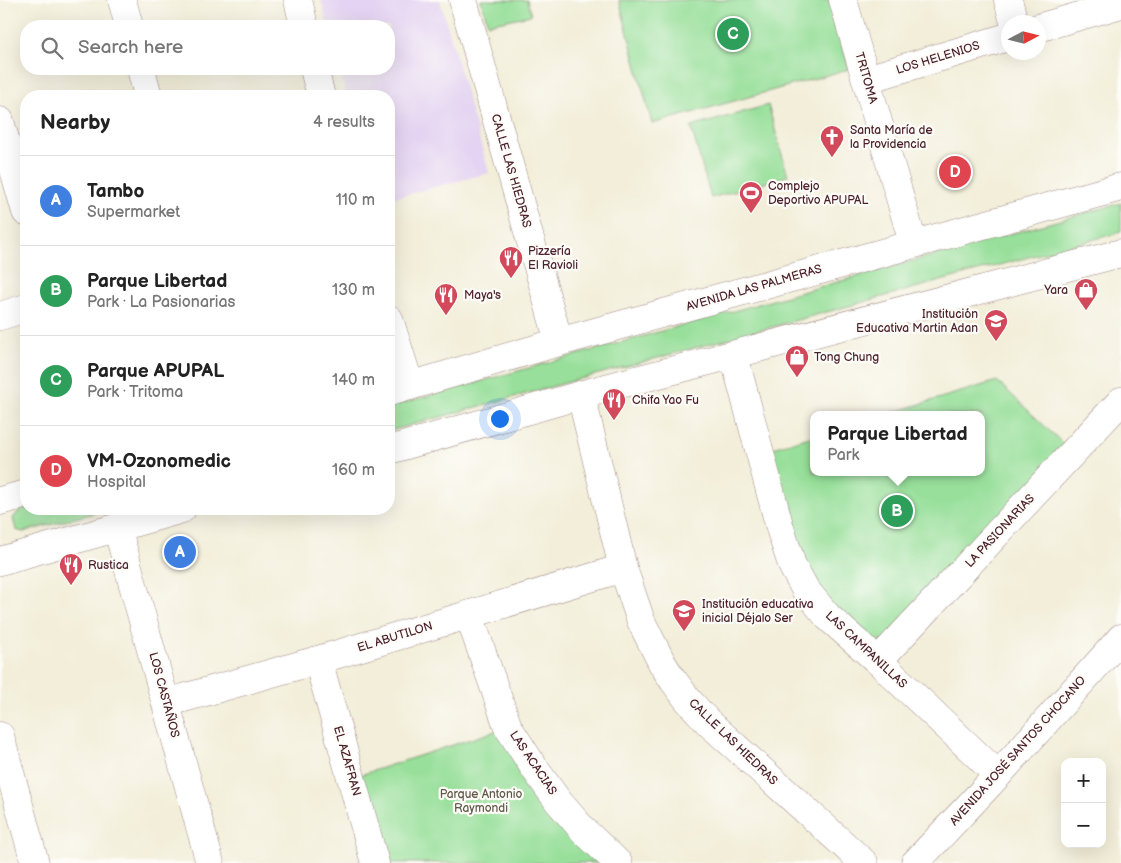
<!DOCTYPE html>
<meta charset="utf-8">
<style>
body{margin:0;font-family:"Balsamiq Sans",sans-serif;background:#f2f2f2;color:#222}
.controls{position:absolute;right:15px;bottom:15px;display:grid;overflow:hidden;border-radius:10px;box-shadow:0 5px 20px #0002}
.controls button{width:45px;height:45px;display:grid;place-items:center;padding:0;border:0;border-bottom:1px solid #e0e0e0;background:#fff;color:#222;font:25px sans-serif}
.compass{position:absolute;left:1001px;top:15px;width:45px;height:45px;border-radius:50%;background:#fff;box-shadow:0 5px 20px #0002;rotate:83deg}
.you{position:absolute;left:499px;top:418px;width:18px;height:18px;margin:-12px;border:4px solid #fff;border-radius:50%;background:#1a73e8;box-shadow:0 0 0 8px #1a73e833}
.badge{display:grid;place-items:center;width:32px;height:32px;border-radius:50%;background:#d1495b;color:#fff;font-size:16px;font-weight:700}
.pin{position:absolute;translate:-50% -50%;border:2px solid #fff;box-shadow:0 1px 5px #0006}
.popup{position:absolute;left:810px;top:411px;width:175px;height:65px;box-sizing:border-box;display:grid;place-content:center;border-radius:10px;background:#fff;filter:drop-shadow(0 1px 4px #0005);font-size:16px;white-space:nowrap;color:#767676}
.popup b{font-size:19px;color:#222}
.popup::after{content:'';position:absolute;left:50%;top:100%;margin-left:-10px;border:10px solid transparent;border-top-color:#fff}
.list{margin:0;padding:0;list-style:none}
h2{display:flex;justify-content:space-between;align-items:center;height:65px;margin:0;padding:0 20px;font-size:21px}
h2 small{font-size:16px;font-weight:400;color:#767676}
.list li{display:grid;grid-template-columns:32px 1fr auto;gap:15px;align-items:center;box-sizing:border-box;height:90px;padding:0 20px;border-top:1px solid #e0e0e0}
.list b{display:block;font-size:19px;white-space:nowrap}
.list p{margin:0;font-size:16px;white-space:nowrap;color:#767676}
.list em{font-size:16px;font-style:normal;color:#767676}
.icon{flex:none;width:28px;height:28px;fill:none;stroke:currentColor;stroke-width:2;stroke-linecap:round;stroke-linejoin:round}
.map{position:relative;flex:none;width:1121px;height:863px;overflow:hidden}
.search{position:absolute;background:#fff;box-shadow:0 5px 20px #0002;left:20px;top:20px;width:375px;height:55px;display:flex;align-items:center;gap:12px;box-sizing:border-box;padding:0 18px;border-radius:20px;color:#767676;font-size:19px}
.panel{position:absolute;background:#fff;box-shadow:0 5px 20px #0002;left:20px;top:90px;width:375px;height:425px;border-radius:20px}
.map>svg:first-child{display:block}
.built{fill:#e4d3f2}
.green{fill:#97df9a;stroke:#707f62}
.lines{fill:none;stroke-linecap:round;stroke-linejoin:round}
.minor-casing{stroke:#9e8682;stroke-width:29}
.major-casing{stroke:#9e8682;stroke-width:29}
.minor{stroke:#fff;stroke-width:28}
.major{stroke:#fff;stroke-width:28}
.labels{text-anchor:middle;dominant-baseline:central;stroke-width:4.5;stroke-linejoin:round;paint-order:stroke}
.street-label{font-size:12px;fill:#4a1f2b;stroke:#fdfcf7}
.poi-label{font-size:12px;fill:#4a1f2b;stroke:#fdfcf7;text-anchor:start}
.park-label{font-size:12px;fill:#61594c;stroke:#fdfcf7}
</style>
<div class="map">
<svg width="1121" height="863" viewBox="0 0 1121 863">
<rect width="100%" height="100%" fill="#fdfcf7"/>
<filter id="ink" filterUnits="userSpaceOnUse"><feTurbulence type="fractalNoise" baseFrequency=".02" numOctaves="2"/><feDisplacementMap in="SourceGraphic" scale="10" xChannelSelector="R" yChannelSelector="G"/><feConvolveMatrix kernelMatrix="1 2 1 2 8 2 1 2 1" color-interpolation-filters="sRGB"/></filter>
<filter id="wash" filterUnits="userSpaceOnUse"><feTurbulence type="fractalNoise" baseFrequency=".0096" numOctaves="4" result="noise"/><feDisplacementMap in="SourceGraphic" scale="20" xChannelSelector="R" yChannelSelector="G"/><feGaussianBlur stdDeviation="1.12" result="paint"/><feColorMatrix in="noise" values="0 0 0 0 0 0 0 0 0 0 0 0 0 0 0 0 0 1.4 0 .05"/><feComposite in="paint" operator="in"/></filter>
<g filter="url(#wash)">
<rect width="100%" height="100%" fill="#f2eed9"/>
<path class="built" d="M321 0H440L489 173 389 199V96H347L339 69H389V26H328Z"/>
<g class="green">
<path d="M481 0H527L531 15 488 24Z"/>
<path d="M619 0H829L849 69 652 124Z"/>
<path d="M768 105 788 176 711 198 691 127Z"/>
<path d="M1121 203V232L389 431V407Z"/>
<path d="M997 381 1073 453 878 661 828 617 759 452 813 436V472H981V415H884Z"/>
<path d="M26 508V509H109L23 532 16 530 13 518 21 509Z"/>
<path d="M508 727 618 863H375L351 778Z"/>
</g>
</g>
<g filter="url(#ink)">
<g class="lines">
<g class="minor-casing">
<g id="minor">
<path d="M122 0 129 26"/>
<path d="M298 0 304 26"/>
<path d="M463 0 559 342"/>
<path d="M843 0 913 243"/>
<path d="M1008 0 1014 22"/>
<path d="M1038 28 1121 4"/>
<path d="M141 69 148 96"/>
<path d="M314 69 321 96"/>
<path d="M867 79 1008 37"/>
<path d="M0 121 26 212"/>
<path d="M0 316 26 308"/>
<path d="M389 319 410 386"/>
<path d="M734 356 780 528 792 565 805 589 828 617 878 661 998 775"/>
<path d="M581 395 623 568 641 621 662 663 673 680 688 700 708 722 864 863"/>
<path d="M117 527 210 863"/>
<path d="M469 615 508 727 535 769 558 801 583 830 618 863"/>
<path d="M318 660 375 863"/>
<path d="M878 661 1121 401"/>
<path d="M166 703 318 660 623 568"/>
<path d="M0 736 35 863"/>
<path d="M915 863 998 775 1121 638"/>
</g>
</g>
<g class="major-casing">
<g id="major">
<path d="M389 392 559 342 1121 187"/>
<path d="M389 450 598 390 1121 253"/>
<path d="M0 501 26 494"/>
<path d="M0 561 182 509"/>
</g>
</g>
<use href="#minor" class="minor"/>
<use href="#major" class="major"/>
</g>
</g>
<defs>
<g id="church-pin" transform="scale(1.25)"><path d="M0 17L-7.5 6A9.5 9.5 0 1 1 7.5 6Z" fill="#d1495b" stroke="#fdfcf7"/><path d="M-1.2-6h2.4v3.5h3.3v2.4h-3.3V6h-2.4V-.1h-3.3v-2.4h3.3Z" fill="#fff"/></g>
<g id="stadium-pin" transform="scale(1.25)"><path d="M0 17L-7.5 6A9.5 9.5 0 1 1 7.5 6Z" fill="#d1495b" stroke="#fdfcf7"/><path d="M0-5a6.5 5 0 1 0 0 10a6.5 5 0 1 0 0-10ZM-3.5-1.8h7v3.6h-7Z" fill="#fff"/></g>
<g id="restaurant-pin" transform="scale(1.25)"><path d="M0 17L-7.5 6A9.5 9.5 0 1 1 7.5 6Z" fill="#d1495b" stroke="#fdfcf7"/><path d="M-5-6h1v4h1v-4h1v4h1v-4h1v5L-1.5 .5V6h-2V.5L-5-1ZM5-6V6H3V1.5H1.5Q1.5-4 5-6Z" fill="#fff"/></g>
<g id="shop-pin" transform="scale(1.25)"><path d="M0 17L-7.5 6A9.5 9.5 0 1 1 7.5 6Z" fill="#d1495b" stroke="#fdfcf7"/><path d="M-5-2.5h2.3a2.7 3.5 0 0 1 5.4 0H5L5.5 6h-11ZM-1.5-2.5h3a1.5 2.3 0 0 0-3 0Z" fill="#fff"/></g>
<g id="school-pin" transform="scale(1.25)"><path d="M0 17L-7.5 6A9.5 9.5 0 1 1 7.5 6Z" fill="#d1495b" stroke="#fdfcf7"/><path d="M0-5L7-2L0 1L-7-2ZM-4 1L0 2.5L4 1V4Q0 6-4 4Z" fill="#fff"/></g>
</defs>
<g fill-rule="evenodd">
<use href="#church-pin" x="832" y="137"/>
<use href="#stadium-pin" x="751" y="193"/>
<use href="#restaurant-pin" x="511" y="258"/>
<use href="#shop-pin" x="1086" y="290"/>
<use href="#restaurant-pin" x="446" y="295"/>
<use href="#school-pin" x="996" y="321"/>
<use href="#shop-pin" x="797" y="357"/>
<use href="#restaurant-pin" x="614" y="400"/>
<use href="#restaurant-pin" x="71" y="565"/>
<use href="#school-pin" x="684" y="611"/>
</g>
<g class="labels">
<g class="street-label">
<text transform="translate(938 58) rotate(-17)">LOS HELENIOS</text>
<text transform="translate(866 78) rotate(74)">TRITOMA</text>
<text transform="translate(511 171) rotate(74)">CALLE LAS HIEDRAS</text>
<text transform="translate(754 288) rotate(-16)">AVENIDA LAS PALMERAS</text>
<text transform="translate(1000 531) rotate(-47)">LA PASIONARIAS</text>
<text transform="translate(395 637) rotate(-17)">EL ABUTILON</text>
<text transform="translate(866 650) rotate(43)">LAS CAMPANILLAS</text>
<text transform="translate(164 695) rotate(75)">LOS CASTAÑOS</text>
<text transform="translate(733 742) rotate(44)">CALLE LAS HIEDRAS</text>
<text transform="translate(1018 751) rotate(-48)">AVENIDA JOSÉ SANTOS CHOCANO</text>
<text transform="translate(347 761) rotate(74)">EL AZAFRAN</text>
<text transform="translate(533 763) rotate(56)">LAS ACACIAS</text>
</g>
<g class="poi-label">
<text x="850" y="130">Santa María de<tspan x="850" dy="14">la Providencia</tspan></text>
<text x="768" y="186">Complejo<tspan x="768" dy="14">Deportivo APUPAL</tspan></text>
<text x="528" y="251">Pizzería<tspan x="528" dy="14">El Ravioli</tspan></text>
<text x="1068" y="290" text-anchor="end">Yara</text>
<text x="464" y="295">Maya's</text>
<text x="978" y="314" text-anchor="end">Institución<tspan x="978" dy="14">Educativa Martin Adan</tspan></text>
<text x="814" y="357">Tong Chung</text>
<text x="632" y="400">Chifa Yao Fu</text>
<text x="88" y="565">Rustica</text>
<text x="702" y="604">Institución educativa<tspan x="702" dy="14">inicial Déjalo Ser</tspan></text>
</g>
<g class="park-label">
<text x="481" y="794">Parque Antonio<tspan x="481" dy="14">Raymondi</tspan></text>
</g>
</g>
</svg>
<div class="controls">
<button>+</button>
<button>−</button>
</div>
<svg class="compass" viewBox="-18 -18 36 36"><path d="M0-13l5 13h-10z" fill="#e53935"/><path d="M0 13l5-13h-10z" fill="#767676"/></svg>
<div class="you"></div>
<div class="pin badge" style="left:180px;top:552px;background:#3f7fe0">A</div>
<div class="pin badge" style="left:897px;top:511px;background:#2e9e5b">B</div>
<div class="popup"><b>Parque Libertad</b>Park</div>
<div class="pin badge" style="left:733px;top:34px;background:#2e9e5b">C</div>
<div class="pin badge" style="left:955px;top:172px;background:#e0444e">D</div>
<div class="search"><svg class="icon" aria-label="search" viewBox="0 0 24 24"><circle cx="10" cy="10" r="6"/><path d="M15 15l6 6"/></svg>Search here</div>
<section class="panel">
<h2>Nearby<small>4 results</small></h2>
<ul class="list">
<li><span class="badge" style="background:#3f7fe0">A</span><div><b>Tambo</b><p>Supermarket</p></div><em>110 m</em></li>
<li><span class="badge" style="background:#2e9e5b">B</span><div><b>Parque Libertad</b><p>Park · La Pasionarias</p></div><em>130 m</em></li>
<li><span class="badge" style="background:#2e9e5b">C</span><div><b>Parque APUPAL</b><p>Park · Tritoma</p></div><em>140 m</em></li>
<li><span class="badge" style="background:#e0444e">D</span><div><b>VM-Ozonomedic</b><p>Hospital</p></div><em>160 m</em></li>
</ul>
</section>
</div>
